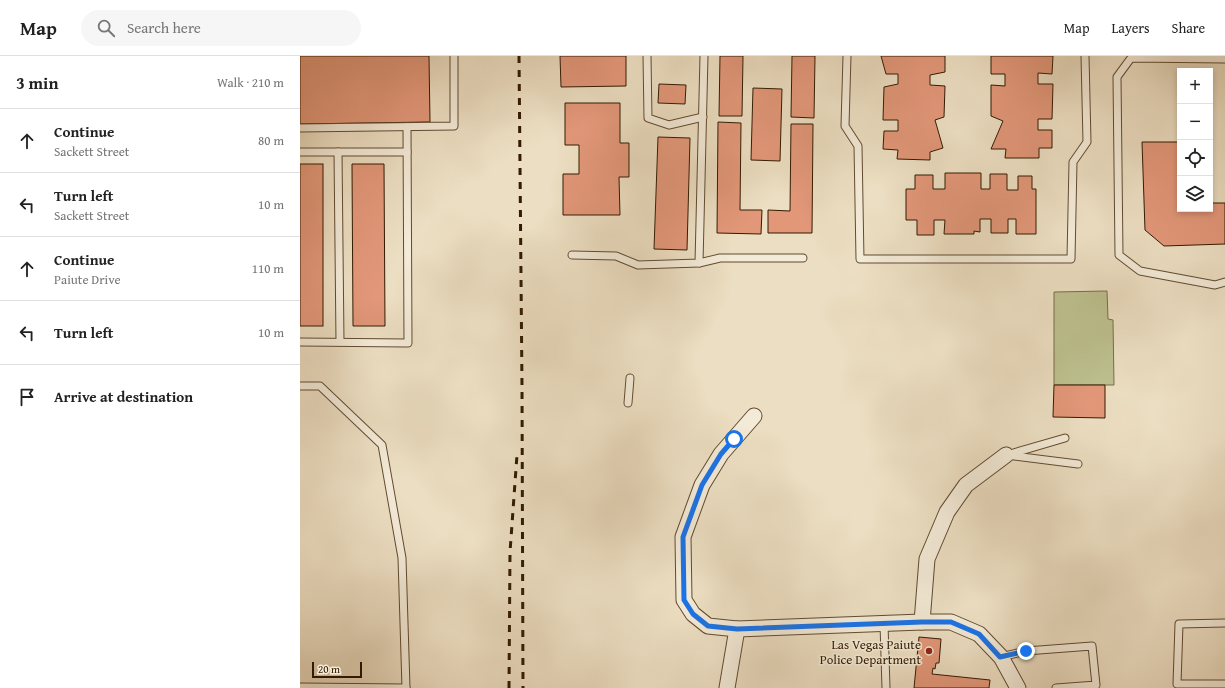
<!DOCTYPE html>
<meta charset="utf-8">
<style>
body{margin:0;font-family:"Gentium Book Plus",serif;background:#f6f6f6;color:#222}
.controls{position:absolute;right:12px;top:12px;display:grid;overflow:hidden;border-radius:0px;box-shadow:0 2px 6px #0003}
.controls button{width:36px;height:36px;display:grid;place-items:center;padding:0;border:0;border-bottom:1px solid #e0e0e0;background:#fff;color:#222;font:20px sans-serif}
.scale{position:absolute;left:12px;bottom:10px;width:50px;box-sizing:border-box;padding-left:4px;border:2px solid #331a01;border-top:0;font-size:11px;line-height:14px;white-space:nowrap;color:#331a01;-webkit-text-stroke:3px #f3ead7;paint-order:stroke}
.stop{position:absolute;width:12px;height:12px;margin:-9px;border:3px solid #1a73e8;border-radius:50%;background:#fff}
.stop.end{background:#1a73e8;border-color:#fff;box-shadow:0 1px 4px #0008}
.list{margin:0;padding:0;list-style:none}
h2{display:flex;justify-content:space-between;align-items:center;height:52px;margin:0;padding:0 16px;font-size:17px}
h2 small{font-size:13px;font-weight:400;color:#767676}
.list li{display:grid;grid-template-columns:26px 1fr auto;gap:12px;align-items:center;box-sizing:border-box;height:64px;padding:0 16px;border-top:1px solid #e0e0e0}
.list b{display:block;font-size:15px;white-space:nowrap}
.list p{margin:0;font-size:13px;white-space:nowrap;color:#767676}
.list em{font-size:13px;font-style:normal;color:#767676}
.icon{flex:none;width:22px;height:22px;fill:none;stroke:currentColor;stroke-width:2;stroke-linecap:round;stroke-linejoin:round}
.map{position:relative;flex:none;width:925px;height:632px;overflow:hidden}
header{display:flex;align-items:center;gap:24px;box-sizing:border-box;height:56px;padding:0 20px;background:#fff;border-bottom:1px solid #e0e0e0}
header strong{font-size:19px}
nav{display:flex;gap:22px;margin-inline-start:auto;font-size:14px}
.search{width:280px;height:36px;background:#f6f6f6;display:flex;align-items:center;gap:10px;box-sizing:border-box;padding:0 14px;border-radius:22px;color:#767676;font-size:15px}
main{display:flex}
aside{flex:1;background:#fff}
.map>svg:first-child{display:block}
.green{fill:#bdc08f;stroke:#786d48}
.building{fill:#e29779;stroke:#331a01}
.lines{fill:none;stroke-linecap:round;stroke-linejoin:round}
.service-casing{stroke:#614b31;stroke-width:9}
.minor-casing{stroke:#614b31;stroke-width:17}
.service{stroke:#f3ead7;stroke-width:7}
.minor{stroke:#f3ead7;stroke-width:15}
.rail{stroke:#331a01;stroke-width:3;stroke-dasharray:7 7;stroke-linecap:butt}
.route{stroke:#1a73e8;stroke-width:5}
.poi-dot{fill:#8f2418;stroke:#f3ead7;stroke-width:1.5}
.labels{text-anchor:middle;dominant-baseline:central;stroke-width:3;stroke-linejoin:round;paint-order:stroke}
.poi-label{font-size:13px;fill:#331a01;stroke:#f3ead7;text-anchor:end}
</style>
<header>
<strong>Map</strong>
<div class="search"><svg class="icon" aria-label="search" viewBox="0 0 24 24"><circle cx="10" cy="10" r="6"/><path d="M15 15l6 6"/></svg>Search here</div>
<nav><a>Map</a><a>Layers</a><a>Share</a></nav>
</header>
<main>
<aside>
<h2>3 min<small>Walk · 210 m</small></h2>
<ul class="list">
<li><svg class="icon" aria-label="ahead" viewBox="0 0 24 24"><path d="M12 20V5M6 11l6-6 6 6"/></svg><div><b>Continue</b><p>Sackett Street</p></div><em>80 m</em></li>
<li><svg class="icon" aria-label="left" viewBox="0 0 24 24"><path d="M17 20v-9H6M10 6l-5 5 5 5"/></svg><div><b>Turn left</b><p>Sackett Street</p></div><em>10 m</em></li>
<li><svg class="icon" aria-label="ahead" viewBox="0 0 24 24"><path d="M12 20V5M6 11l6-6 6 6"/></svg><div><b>Continue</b><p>Paiute Drive</p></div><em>110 m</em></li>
<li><svg class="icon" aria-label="left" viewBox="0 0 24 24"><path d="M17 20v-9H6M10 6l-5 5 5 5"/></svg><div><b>Turn left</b></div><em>10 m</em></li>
<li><svg class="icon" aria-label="arrive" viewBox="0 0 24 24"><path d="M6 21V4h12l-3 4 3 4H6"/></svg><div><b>Arrive at destination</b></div></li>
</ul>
</aside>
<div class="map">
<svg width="925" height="632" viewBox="0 0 925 632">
<rect width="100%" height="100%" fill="#ecdec2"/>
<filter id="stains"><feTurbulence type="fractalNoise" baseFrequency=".005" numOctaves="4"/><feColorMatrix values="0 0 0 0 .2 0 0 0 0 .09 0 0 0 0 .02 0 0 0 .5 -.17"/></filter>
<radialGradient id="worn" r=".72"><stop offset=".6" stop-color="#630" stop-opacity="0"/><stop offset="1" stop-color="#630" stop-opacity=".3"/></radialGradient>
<path class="green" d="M807 235 808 263 813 264 814 329H754V236Z"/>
<g class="building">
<path d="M0 0H129L130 66 0 68Z"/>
<path d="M260 0H326V30L261 31Z"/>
<path d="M420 0H443L442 60H419Z"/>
<path d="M492 0H515L514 62 491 61Z"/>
<path d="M581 0H645V16L630 19V29L645 30 644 61 635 64 643 92 630 96V104L597 103 598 94 583 93 584 75H598V64H583L584 31 598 28V18H586Z"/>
<path d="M691 0H753L752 18 738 17V28H753L752 63H738V74H752V92H739V102H705L706 93H691L703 65 691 60V29L705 30V18H691Z"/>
<path d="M359 28 386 29 385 48 358 47Z"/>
<path d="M453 32 482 33 480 105 451 104Z"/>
<path d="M265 47H320V87H329V121H319L320 159H263V118H279V89H265Z"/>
<path d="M418 66 441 67 440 154H462L461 178 417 177Z"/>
<path d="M491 68H513L512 177H468V154L490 155Z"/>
<path d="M358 81 390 82 387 194 354 193Z"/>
<path d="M842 86H880V153H910V147H925V188L864 190 845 174Z"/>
<rect x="0" y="108" width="23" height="162"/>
<path d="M52 108H84L85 270H53Z"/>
<path d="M645 117H681V133H690V118H707V134H718V120H732V133H736V178H716V163H708V177H691V163H680V176L674 175V178H644L645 164H634V179H617V164H606V133H615V119H633V133H645Z"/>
<path d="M754 329H805V362L753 361Z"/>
<path d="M619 581 641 583 639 607H636L635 613 633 612 632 618 690 624 689 632H614Z"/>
</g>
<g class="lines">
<g class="service-casing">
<g id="service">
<path d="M347 0 348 62 369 69 403 61"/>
<path d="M547 0 545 70 558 90 560 203H771L773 106 787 86 785 0"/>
<path d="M925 3 831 2 817 21 819 199 840 215 915 229 925 226"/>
<path d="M0 72 154 70V0"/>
<path d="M0 96H107"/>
<path d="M38 96 40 286"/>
<path d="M272 199 316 200 338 209 399 207 420 202H503"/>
<path d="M399 207 404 0"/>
<path d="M0 286 108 287 107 71"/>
<path d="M0 330H20L82 389 102 502 106 632"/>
<path d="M328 347 330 322"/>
<path d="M710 398 765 382"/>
<path d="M706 399 778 408"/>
<path d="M925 567 879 568 877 628H925"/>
<path d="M584 568 586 632"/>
<path d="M701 601 726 595 792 590 796 629 756 632"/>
<path d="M0 631 106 632"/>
</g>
</g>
<g class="minor-casing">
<g id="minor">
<path d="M454 360 421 398 402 429 383 481 384 544 393 558 408 570 437 573 622 566H651L679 578 701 601 718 632"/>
<path d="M622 566 627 503 647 456 666 429 706 399"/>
<path d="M427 632 437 573"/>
</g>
</g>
<use href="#service" class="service"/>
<use href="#minor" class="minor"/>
<g class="rail">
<path d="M219 0 222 331 223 632"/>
<path d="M209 632 210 496 217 399"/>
</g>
</g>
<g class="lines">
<path class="route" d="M434 383 421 398 402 429 383 481 384 544 393 558 408 570 437 573 622 566H651L679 578 700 601 726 595"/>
</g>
<circle class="poi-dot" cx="629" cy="595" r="4"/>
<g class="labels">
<g class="poi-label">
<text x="621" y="588">Las Vegas Paiute<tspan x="621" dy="15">Police Department</tspan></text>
</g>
</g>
<rect width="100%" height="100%" filter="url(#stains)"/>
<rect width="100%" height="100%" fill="url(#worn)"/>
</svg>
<div class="controls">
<button>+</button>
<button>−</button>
<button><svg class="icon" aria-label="locate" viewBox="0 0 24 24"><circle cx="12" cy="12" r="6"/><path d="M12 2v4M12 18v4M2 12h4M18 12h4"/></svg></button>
<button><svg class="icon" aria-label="layers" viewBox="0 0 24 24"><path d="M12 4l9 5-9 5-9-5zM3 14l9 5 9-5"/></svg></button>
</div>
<div class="scale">20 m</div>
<div class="stop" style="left:434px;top:383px"></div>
<div class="stop end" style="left:726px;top:595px"></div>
</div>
</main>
